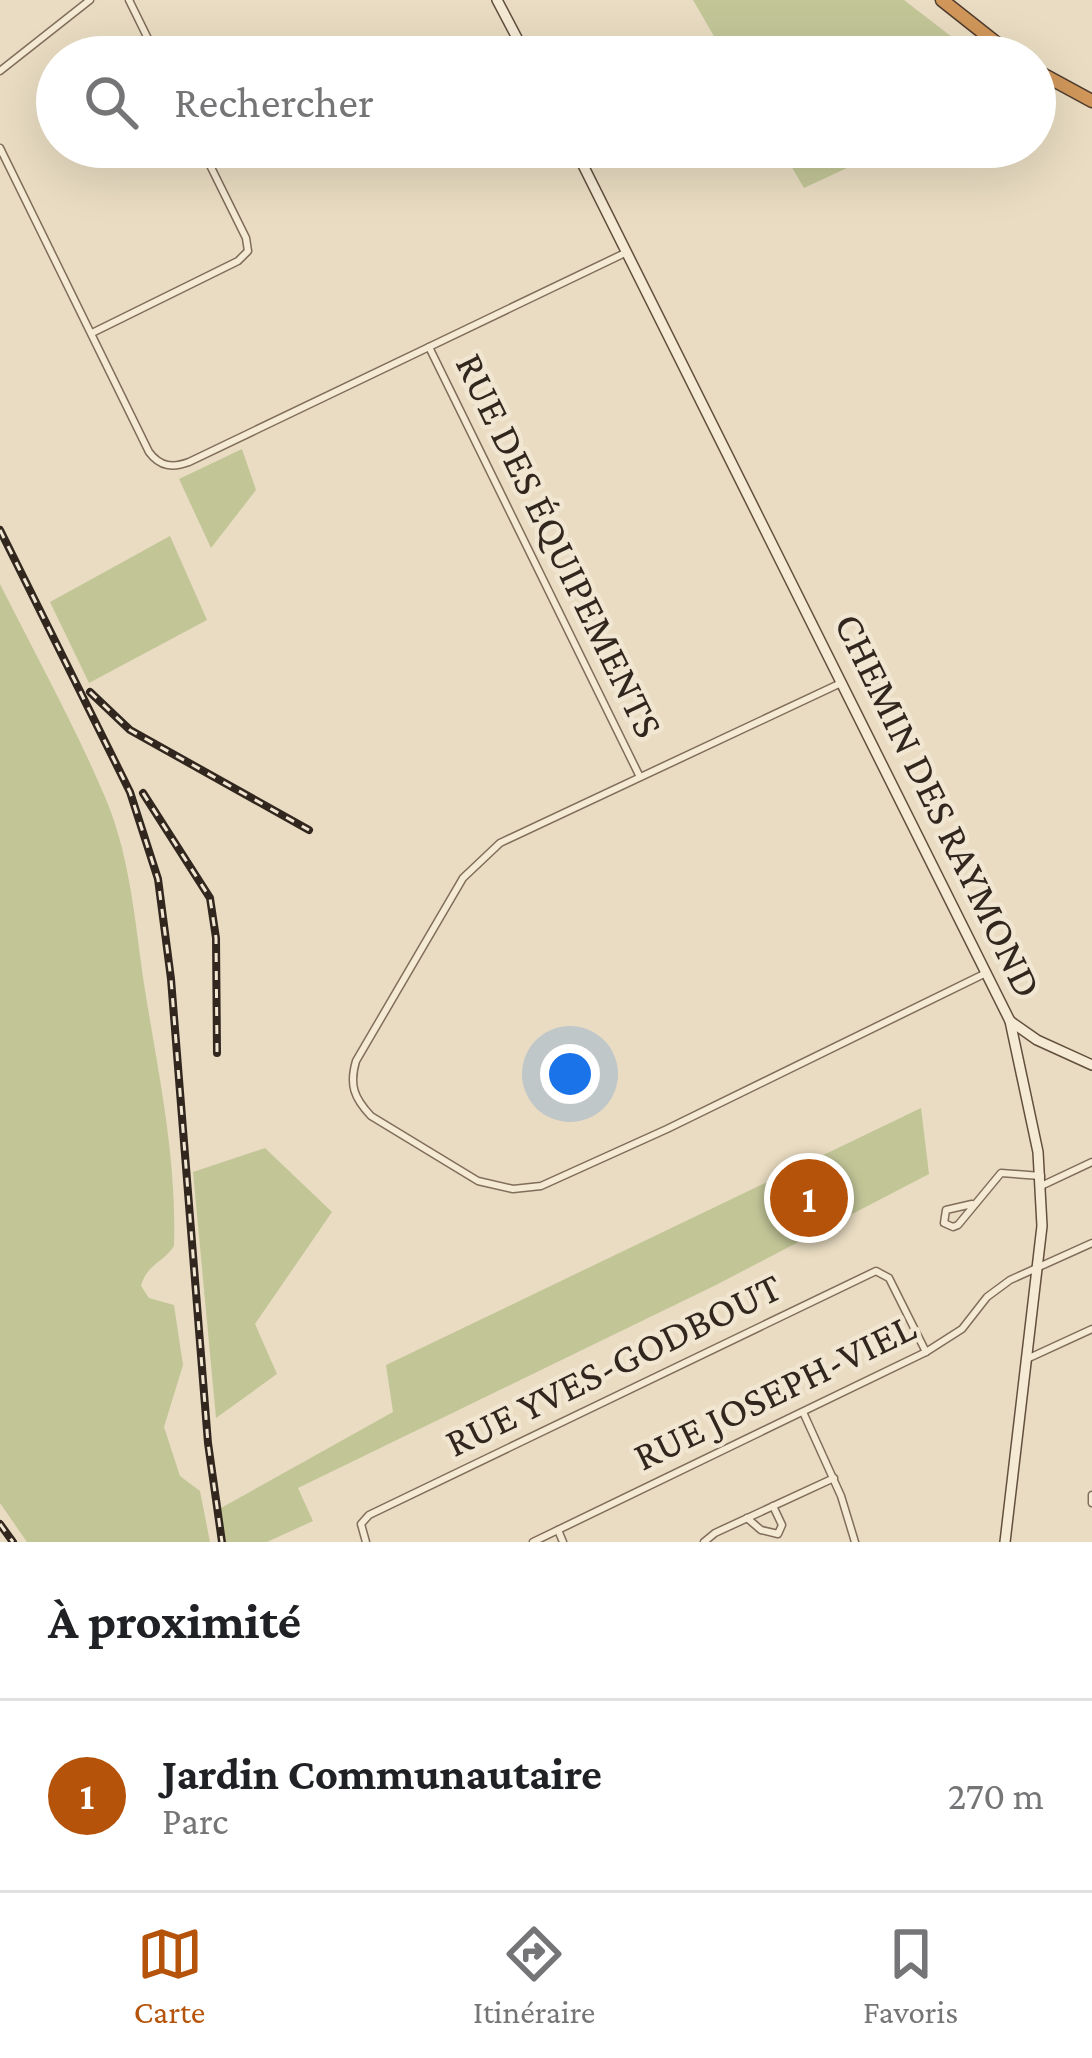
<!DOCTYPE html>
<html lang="fr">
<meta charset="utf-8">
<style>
body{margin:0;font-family:"Crimson Pro",serif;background:#f2f2f2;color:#202124}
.you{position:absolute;left:570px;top:1074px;width:42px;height:42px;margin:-30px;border:9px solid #fff;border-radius:50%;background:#1a73e8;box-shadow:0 0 0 18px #1a73e833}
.badge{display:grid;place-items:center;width:78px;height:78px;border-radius:50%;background:#b45309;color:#fff;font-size:39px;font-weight:700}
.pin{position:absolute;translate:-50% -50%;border:6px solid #fff;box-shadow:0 3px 12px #0006}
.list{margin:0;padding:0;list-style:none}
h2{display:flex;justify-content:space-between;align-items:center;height:156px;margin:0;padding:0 48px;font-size:51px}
h2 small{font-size:39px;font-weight:400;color:#757577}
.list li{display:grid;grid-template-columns:78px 1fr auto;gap:36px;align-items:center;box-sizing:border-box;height:192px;padding:0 48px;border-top:3px solid #e0e0e0}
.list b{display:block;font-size:45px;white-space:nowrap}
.list p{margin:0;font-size:39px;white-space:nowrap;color:#757577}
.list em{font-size:39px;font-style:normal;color:#757577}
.icon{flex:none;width:66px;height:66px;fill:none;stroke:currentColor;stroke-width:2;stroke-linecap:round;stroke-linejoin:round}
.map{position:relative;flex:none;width:1092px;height:1542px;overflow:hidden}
.search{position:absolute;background:#fff;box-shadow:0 12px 48px #0002;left:36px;right:36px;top:36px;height:132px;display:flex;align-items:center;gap:30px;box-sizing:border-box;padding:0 42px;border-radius:66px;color:#757577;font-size:45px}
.sheet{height:348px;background:#fff}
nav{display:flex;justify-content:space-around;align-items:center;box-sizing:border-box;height:168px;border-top:3px solid #e0e0e0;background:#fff;font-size:33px;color:#757577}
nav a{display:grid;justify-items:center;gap:6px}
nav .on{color:#b45309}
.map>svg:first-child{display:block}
.green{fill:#c2c697}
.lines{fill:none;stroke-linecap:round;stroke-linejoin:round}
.street-casing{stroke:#816d5b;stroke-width:9}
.secondary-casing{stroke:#634f3e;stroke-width:12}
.highway-casing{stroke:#4f3c2f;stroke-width:15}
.street{stroke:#f5ead4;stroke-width:6}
.secondary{stroke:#f5ead4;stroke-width:9}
.highway{stroke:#d1975a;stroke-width:12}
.rail-casing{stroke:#32271e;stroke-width:8}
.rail{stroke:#f1e6d1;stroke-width:3;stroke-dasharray:9;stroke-linecap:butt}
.labels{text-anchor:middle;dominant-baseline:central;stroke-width:9;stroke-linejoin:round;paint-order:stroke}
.street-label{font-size:42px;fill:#32271e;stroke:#f1e6d1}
</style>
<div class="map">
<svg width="1092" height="1542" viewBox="0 0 1092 1542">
<rect width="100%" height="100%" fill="#e9dcc2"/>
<g class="green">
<path d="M693 0H904L978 57H726Z"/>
<path d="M780 147H892L804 188Z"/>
<path d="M242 449 256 490 211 548 179 479Z"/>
<path d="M170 536 207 620 89 683 50 602Z"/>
<path d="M0 584C35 654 74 724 105 797 130 855 135 922 144 984 158 1072 177 1157 174 1246 164 1262 146 1265 141 1286L149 1298 174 1305 183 1365 164 1427 180 1476 200 1491 210 1542H27L0 1503Z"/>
<path d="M921 1108 929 1174 716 1285 298 1488 313 1521 267 1542H226L221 1508 393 1412 386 1365Z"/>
<path d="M265 1148 332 1212 255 1324 277 1374 216 1418 193 1172Z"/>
</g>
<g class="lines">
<g class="street-casing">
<g id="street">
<path d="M129 0 157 57"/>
<path d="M0 71 90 0"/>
<path d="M0 148 149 452C160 467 173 468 189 462L429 347"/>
<path d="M625 253 429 347 639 775"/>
<path d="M92 333 238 261 248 251 246 238 201 147"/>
<path d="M841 683 500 843 463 878 356 1061C349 1085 354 1098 371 1116L478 1181 513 1189 541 1186 667 1129 984 974"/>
<path d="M1041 1186 1092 1162"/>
<path d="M972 1204 946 1210 944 1223 953 1227 958 1225 1001 1173 1041 1176"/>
<path d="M1029 1358 1092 1329"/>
<path d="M803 1412 841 1496 855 1542"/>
<path d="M1092 1495V1503"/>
<path d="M747 1518 761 1530 778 1534 782 1525 773 1506"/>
<path d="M558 1530 563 1542"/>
<path d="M366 1542 361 1524 369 1515 876 1271 889 1278 926 1352"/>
<path d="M533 1542 926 1352 962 1329 987 1297 1010 1280 1092 1243"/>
<path d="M704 1542 715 1533 834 1478"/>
</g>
</g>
<g class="secondary-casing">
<g id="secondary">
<path d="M497 0 527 57"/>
<path d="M574 147 1010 1021 1038 1152 1042 1226 1005 1542"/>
<path d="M1010 1021 1037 1040 1092 1065"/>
</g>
</g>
<g class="highway-casing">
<g id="highway">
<path d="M942 0 1014 57"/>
<path d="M1035 70 1092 101"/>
</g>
</g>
<use href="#street" class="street"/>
<use href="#secondary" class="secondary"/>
<use href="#highway" class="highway"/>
<g class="rail-casing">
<g id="rail">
<path d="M0 530 130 792 158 879 171 979 208 1443 222 1542"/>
<path d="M90 692 130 730 309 830"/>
<path d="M143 793 210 898 216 938 217 1053"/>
<path d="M0 1524 13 1542"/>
</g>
</g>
<use href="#rail" class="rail"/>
</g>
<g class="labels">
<g class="street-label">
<text transform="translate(560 545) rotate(64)">RUE DES ÉQUIPEMENTS</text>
<text transform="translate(939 805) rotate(64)">CHEMIN DES RAYMOND</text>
<text transform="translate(613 1364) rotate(-26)">RUE YVES-GODBOUT</text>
<text transform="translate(774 1391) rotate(-26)">RUE JOSEPH-VIEL</text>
</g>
</g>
</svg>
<div class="you"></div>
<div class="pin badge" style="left:809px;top:1198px">1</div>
<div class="search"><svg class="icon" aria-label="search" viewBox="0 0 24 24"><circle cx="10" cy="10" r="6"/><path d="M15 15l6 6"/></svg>Rechercher</div>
</div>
<section class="sheet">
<h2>À proximité<small></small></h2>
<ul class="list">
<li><span class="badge">1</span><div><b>Jardin Communautaire</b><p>Parc</p></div><em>270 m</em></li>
</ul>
</section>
<nav>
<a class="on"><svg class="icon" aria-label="map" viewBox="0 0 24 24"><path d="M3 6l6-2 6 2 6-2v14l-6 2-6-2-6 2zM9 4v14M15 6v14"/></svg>Carte</a>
<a><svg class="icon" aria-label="directions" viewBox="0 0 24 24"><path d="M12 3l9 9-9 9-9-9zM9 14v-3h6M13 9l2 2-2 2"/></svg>Itinéraire</a>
<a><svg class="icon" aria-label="saved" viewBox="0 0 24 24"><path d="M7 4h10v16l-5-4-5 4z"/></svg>Favoris</a>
</nav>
